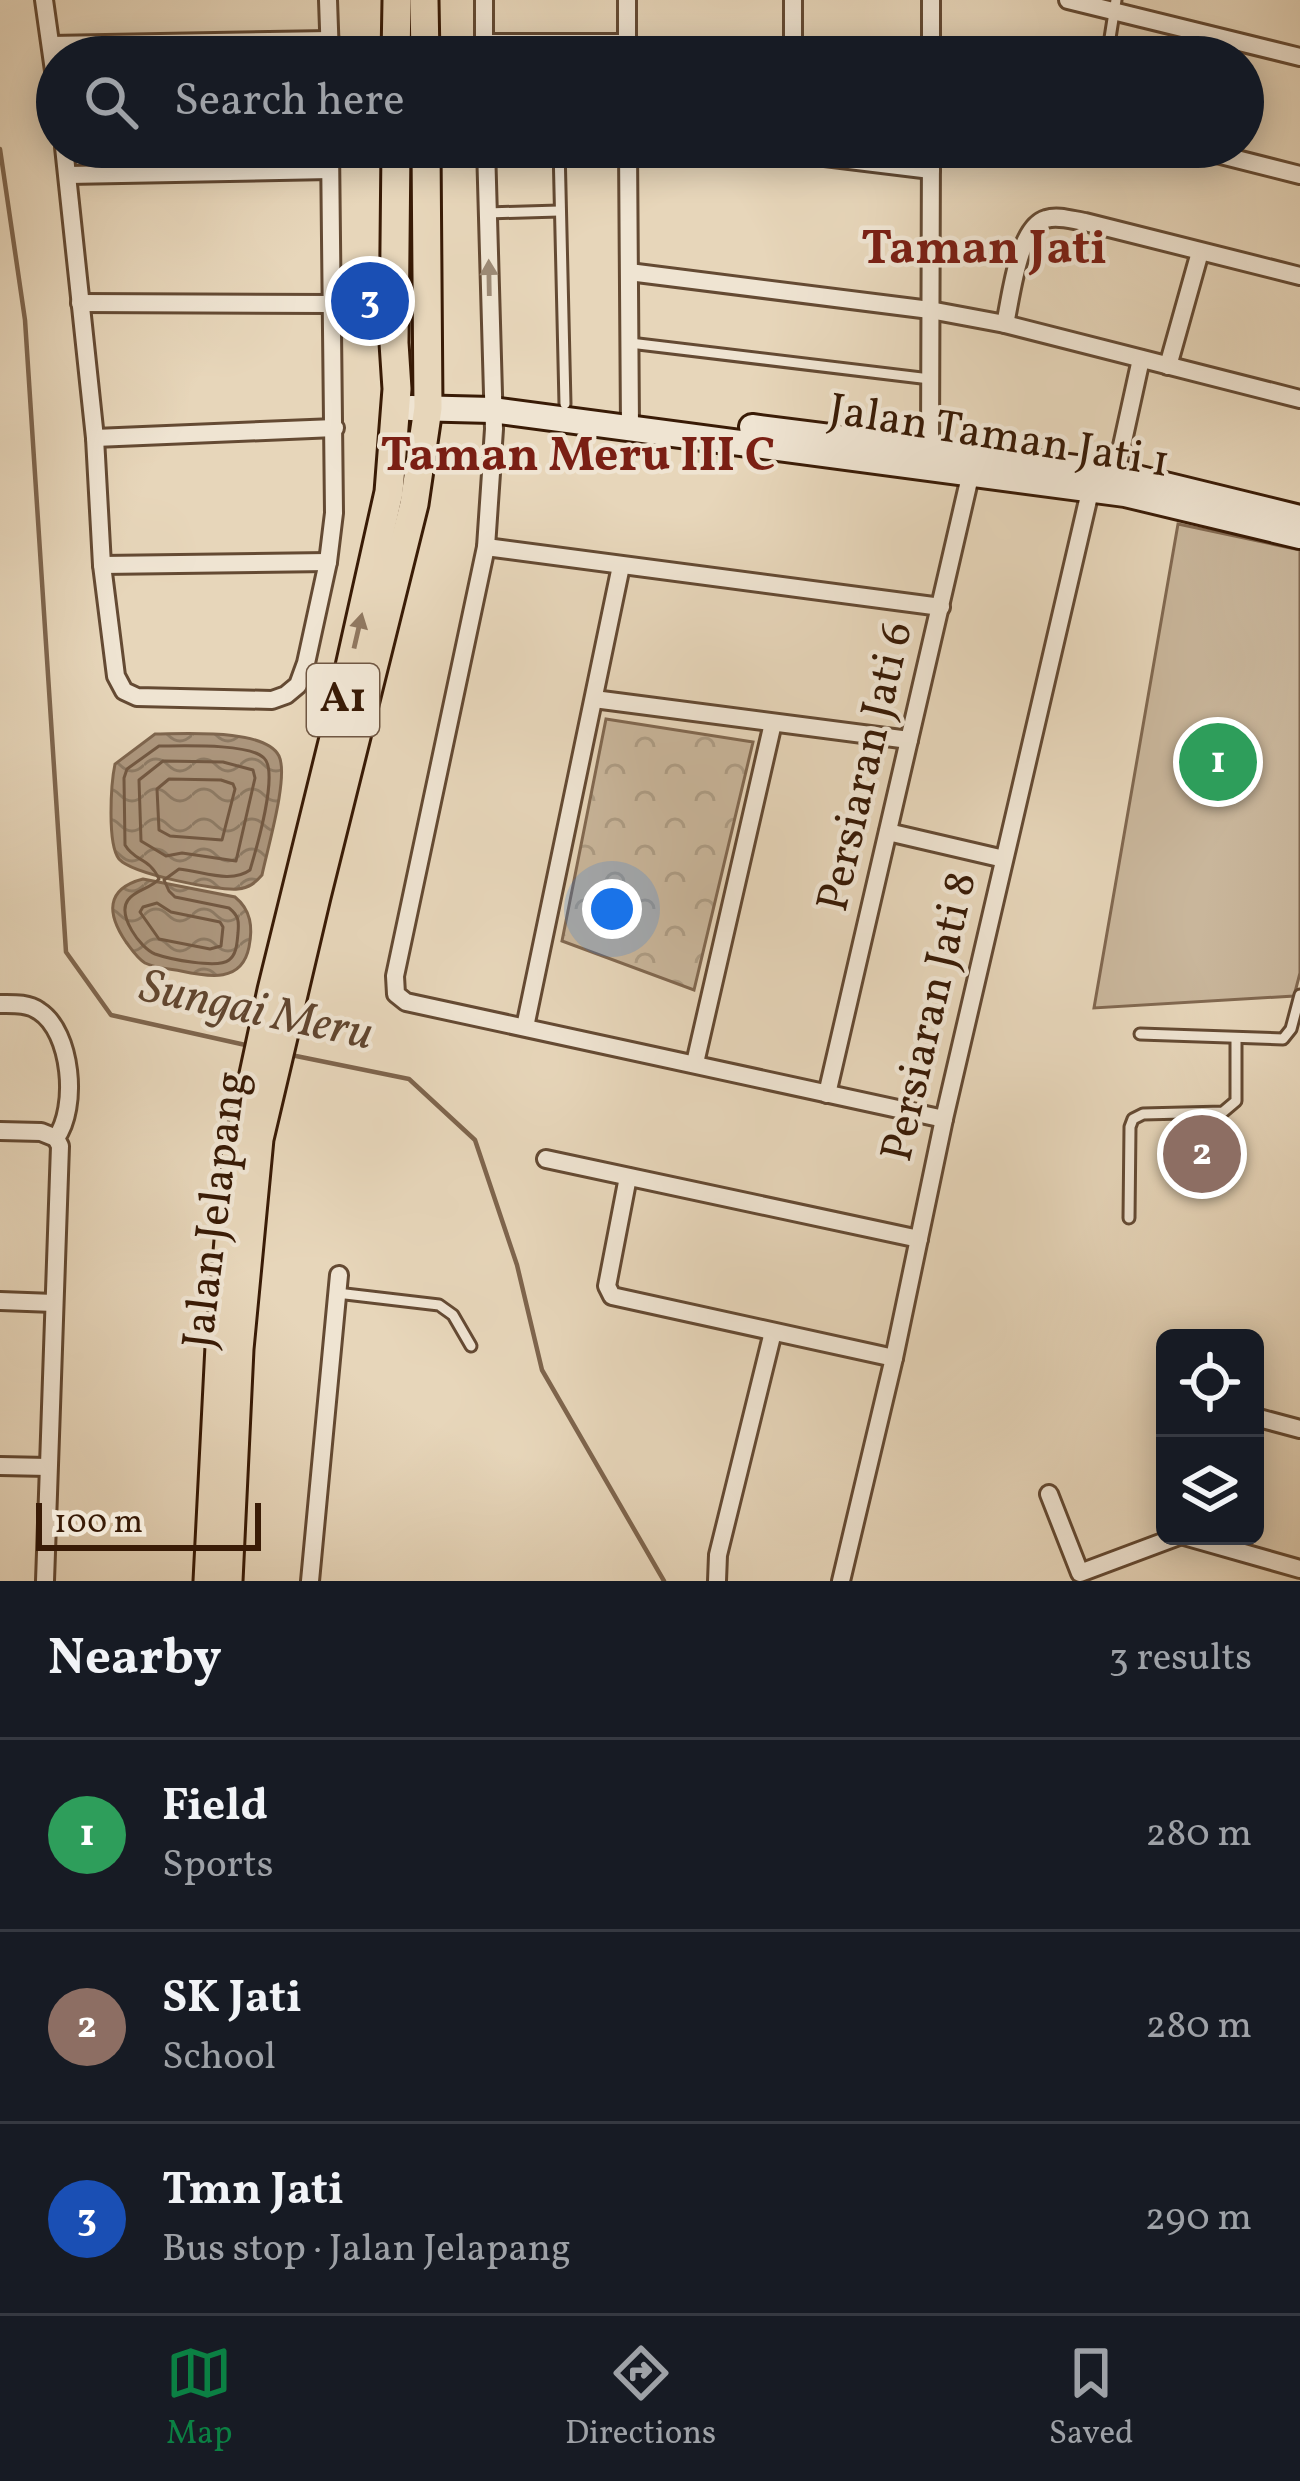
<!DOCTYPE html>
<meta charset="utf-8">
<style>
body{margin:0;font-family:Vollkorn,serif;background:#20242c;color:#f1f3f6}
.controls{position:absolute;right:36px;bottom:36px;display:grid;overflow:hidden;border-radius:18px;box-shadow:0 6px 30px #0003}
.controls button{width:108px;height:108px;display:grid;place-items:center;padding:0;border:0;border-bottom:3px solid #363941;background:#171b24;color:#f1f3f6;font:60px sans-serif}
.scale{position:absolute;left:36px;bottom:30px;width:225px;box-sizing:border-box;padding-left:12px;border:6px solid #391b06;border-top:0;font-size:33px;line-height:42px;white-space:nowrap;color:#391b06;-webkit-text-stroke:9px #efe4d2;paint-order:stroke}
.you{position:absolute;left:612px;top:909px;width:42px;height:42px;margin:-30px;border:9px solid #fff;border-radius:50%;background:#1a73e8;box-shadow:0 0 0 18px #1a73e833}
.badge{display:grid;place-items:center;width:78px;height:78px;border-radius:50%;background:#0b8043;color:#fff;font-size:39px;font-weight:700}
.pin{position:absolute;translate:-50% -50%;border:6px solid #fff;box-shadow:0 3px 12px #0006}
.list{margin:0;padding:0;list-style:none}
h2{display:flex;justify-content:space-between;align-items:center;height:156px;margin:0;padding:0 48px;font-size:51px}
h2 small{font-size:39px;font-weight:400;color:#9ea1a6}
.list li{display:grid;grid-template-columns:78px 1fr auto;gap:36px;align-items:center;box-sizing:border-box;height:192px;padding:0 48px;border-top:3px solid #363941}
.list b{display:block;font-size:45px;white-space:nowrap}
.list p{margin:0;font-size:39px;white-space:nowrap;color:#9ea1a6}
.list em{font-size:39px;font-style:normal;color:#9ea1a6}
.icon{flex:none;width:66px;height:66px;fill:none;stroke:currentColor;stroke-width:2;stroke-linecap:round;stroke-linejoin:round}
.map{position:relative;flex:none;width:1300px;height:1581px;overflow:hidden}
.search{position:absolute;background:#171b24;box-shadow:0 6px 30px #0003;left:36px;right:36px;top:36px;height:132px;display:flex;align-items:center;gap:30px;box-sizing:border-box;padding:0 42px;border-radius:66px;color:#9ea1a6;font-size:45px}
.sheet{height:732px;background:#171b24}
nav{display:flex;justify-content:space-around;align-items:center;box-sizing:border-box;height:168px;border-top:3px solid #363941;background:#171b24;font-size:33px;color:#9ea1a6}
nav a{display:grid;justify-items:center;gap:6px}
nav .on{color:#0b8043}
.map>svg:first-child{display:block}
.grass{fill:#c9b69b;stroke:#816850;stroke-width:3}
.park{fill:url(#park-crowns);stroke:#816850;stroke-width:3}
.water{fill:url(#water-waves);stroke:#7e654d;stroke-width:3}
.lines{fill:none;stroke-linecap:round;stroke-linejoin:round}
.shore{stroke:#725842;stroke-width:3}
.stream{stroke:#7e654d;stroke-width:4.5}
.lane-casing{stroke:#644a33;stroke-width:15}
.street-casing{stroke:#644a33;stroke-width:22}
.secondary-casing{stroke:#391b06;stroke-width:30}
.primary-casing{stroke:#391b06;stroke-width:33}
.lane{stroke:#efe4d2;stroke-width:9}
.street{stroke:#efe4d2;stroke-width:16}
.secondary{stroke:#efe4d2;stroke-width:24}
.primary{stroke:#e7d6ba;stroke-width:27}
.oneway{fill:#9d8a76}
.oneway2{fill:#907860}
.labels{text-anchor:middle;dominant-baseline:central;stroke-width:9;stroke-linejoin:round;paint-order:stroke}
.shield{fill:#efe4d2;stroke:#705743;stroke-width:3}
.shield-label{font-size:42px;font-weight:bold;fill:#391b06}
.street-label{font-size:45px;fill:#391b06;stroke:#efe4d2}
.neighbourhood-label{font-size:48px;font-weight:bold;fill:#7a1f14;stroke:#efe4d2}
.water-label{font-size:48px;font-style:italic;fill:#614630;stroke:#efe4d2}
</style>
<div class="map">
<svg width="1300" height="1581" viewBox="0 0 1300 1581">
<defs>
<pattern id="park-crowns" width="20" height="18" patternUnits="userSpaceOnUse" patternTransform="scale(3)"><rect width="20" height="18" fill="#c9b69b"/><path d="M2 6a3 3 0 1 1 6 0M12 15a3 3 0 1 1 6 0" fill="none" stroke="#ad9c84"/></pattern>
<pattern id="water-waves" width="16" height="10" patternUnits="userSpaceOnUse" patternTransform="scale(3)"><rect width="16" height="10" fill="#ac967d"/><path d="M0 5q4-4 8 0t8 0" fill="none" stroke="#8d7a64"/></pattern>
</defs>
<rect width="100%" height="100%" fill="#e7d6ba"/>
<filter id="stains"><feTurbulence type="fractalNoise" baseFrequency=".00167" numOctaves="4"/><feColorMatrix values="0 0 0 0 .2 0 0 0 0 .09 0 0 0 0 .02 0 0 0 .5 -.17"/></filter>
<radialGradient id="worn" r=".72"><stop offset=".6" stop-color="#630" stop-opacity="0"/><stop offset="1" stop-color="#630" stop-opacity=".3"/></radialGradient>
<path class="grass" d="M1178 524 1300 550V973L1294 996 1094 1008Z"/>
<path class="park" d="M606 719 753 742 694 990 562 941Z"/>
<g class="water">
<path d="M155 734C183 734 265 728 279 756 289 777 267 850 262 875 255 883 249 888 238 889 217 891 132 874 119 859 107 844 111 783 115 764Z"/>
<path d="M143 879 235 897C251 910 253 927 249 947 242 983 209 977 181 971 170 969 155 968 145 963 137 958 132 950 126 942 107 914 105 889 143 879Z"/>
</g>
<g class="lines">
<g class="shore">
<path d="M159 746C181 746 249 743 264 758 279 772 256 850 250 870 231 884 202 871 179 869L164 880 169 891 175 897 229 908C239 916 239 921 238 933 237 942 237 954 229 960 218 969 169 959 155 954 140 948 117 915 128 900 135 890 150 889 159 879 149 857 135 862 125 845L124 778 127 769Z"/>
<path d="M163 761 223 762 253 770 255 778 236 861 182 853 166 856 141 841 139 780Z"/>
<path d="M169 779 221 780 233 784 235 789 222 840 170 836 159 830 157 789Z"/>
<path d="M157 903 171 912 220 922 223 927 221 946 210 949 159 939 140 912 143 907Z"/>
</g>
<g class="stream">
<path d="M0 149 25 320 66 952 111 1015 250 1046"/>
<path d="M291 1055 409 1079 475 1140 517 1265 542 1370 664 1581"/>
</g>
<g class="lane-casing">
<g id="lane">
<path d="M1107 57 1116 0"/>
<path d="M559 147 565 404"/>
<path d="M487 213 559 211"/>
<path d="M630 343 930 379"/>
<path d="M1140 1034 1283 1039 1291 1029 1300 995"/>
<path d="M1129 1218 1130 1127 1133 1119 1143 1114 1223 1112 1236 1101V1038"/>
<path d="M337 1293 439 1305 453 1315 471 1346"/>
</g>
</g>
<g class="street-casing">
<g id="street">
<path d="M44 0 57 92"/>
<path d="M328 0 330 57"/>
<path d="M484 0V57"/>
<path d="M627 0V57"/>
<path d="M1068 0 1300 57"/>
<path d="M484 43H627"/>
<path d="M51 45 330 40"/>
<path d="M793 57V0"/>
<path d="M931 57V0"/>
<path d="M64 147 95 438 102 565 116 676 124 691 137 697 272 700 286 695 298 685 306 663 328 562 334 513 330 147"/>
<path d="M486 147 494 429 486 547 395 976 396 994 406 1002 944 1119"/>
<path d="M628 147 630 427"/>
<path d="M742 147 931 170"/>
<path d="M1189 147 1300 175"/>
<path d="M68 175 330 170"/>
<path d="M629 272 930 310 1005 324 1300 399"/>
<path d="M80 303 332 304"/>
<path d="M1005 324C1011 298 1018 227 1046 219 1058 215 1072 220 1085 222L1300 276"/>
<path d="M1168 366 1200 252"/>
<path d="M95 438 335 428"/>
<path d="M930 449 931 147"/>
<path d="M1116 473 1141 359"/>
<path d="M486 547 941 607"/>
<path d="M102 565 328 562"/>
<path d="M594 699 909 740"/>
<path d="M888 832 1004 859"/>
<path d="M0 1004C13 1004 28 1003 39 1011 72 1032 78 1108 56 1138L60 1146 45 1581"/>
<path d="M525 1027 621 566"/>
<path d="M695 1063 773 723"/>
<path d="M827 1094 972 468"/>
<path d="M0 1131 41 1132 56 1138"/>
<path d="M546 1159 919 1239"/>
<path d="M628 1177 607 1286 612 1296 894 1358"/>
<path d="M0 1301 54 1303"/>
<path d="M1255 1417 1300 1429"/>
<path d="M0 1466 48 1467"/>
<path d="M1049 1494 1080 1573 1179 1536"/>
<path d="M1184 1536 1300 1569"/>
<path d="M310 1581 339 1275"/>
<path d="M717 1581 718 1555 773 1332"/>
<path d="M841 1581 894 1358 944 1119 1092 483"/>
</g>
</g>
<g class="secondary-casing">
<g id="secondary">
<path d="M411 408 492 410 1125 494 1300 536"/>
<path d="M752 427 1116 473 1300 518"/>
</g>
</g>
<g class="primary-casing">
<g id="primary">
<path d="M424 0 425 57"/>
<path d="M396 57 397 0"/>
<path d="M208 1581 220 1346 236 1158 272 990 334 738 389 492 397 389 394 343 396 147"/>
<path d="M228 1581 239 1349 259 1139 316 897 414 504 428 408 426 147"/>
</g>
</g>
<use href="#lane" class="lane"/>
<use href="#street" class="street"/>
<use href="#secondary" class="secondary"/>
<use href="#primary" class="primary"/>
</g>
<defs><path id="oneway-solid" d="M-6-.8H1V-3.2L6.5 0L1 3.2V.8H-6Z" transform="scale(3)"/></defs>
<use class="oneway" href="#oneway-solid" transform="translate(489 278) rotate(-91)"/>
<use class="oneway2" href="#oneway-solid" transform="translate(358 631) rotate(-77)"/>
<g class="labels">
<rect class="shield" x="307" y="664" width="72" height="72" rx="9"/>
<g class="shield-label">
<text x="343" y="700">A1</text>
</g>
<g class="street-label">
<text transform="translate(999 438) rotate(9)">Jalan Taman Jati 1</text>
<text transform="translate(867 767) rotate(-77)">Persiaran Jati 6</text>
<text transform="translate(931 1017) rotate(-77)">Persiaran Jati 8</text>
<text transform="translate(217 1210) rotate(-83)">Jalan Jelapang</text>
</g>
<g class="neighbourhood-label">
<text x="984" y="250">Taman Jati</text>
<text x="578" y="457">Taman Meru III C</text>
</g>
<g class="water-label">
<text transform="translate(256 1012) rotate(12)">Sungai Meru</text>
</g>
</g>
<rect width="100%" height="100%" filter="url(#stains)"/>
<rect width="100%" height="100%" fill="url(#worn)"/>
</svg>
<div class="controls">
<button><svg class="icon" aria-label="locate" viewBox="0 0 24 24"><circle cx="12" cy="12" r="6"/><path d="M12 2v4M12 18v4M2 12h4M18 12h4"/></svg></button>
<button><svg class="icon" aria-label="layers" viewBox="0 0 24 24"><path d="M12 4l9 5-9 5-9-5zM3 14l9 5 9-5"/></svg></button>
</div>
<div class="scale">100 m</div>
<div class="you"></div>
<div class="pin badge" style="left:1218px;top:762px;background:#2e9e5b">1</div>
<div class="pin badge" style="left:1202px;top:1154px;background:#8d6e63">2</div>
<div class="pin badge" style="left:370px;top:301px;background:#1a4fb4">3</div>
<div class="search"><svg class="icon" aria-label="search" viewBox="0 0 24 24"><circle cx="10" cy="10" r="6"/><path d="M15 15l6 6"/></svg>Search here</div>
</div>
<section class="sheet">
<h2>Nearby<small>3 results</small></h2>
<ul class="list">
<li><span class="badge" style="background:#2e9e5b">1</span><div><b>Field</b><p>Sports</p></div><em>280 m</em></li>
<li><span class="badge" style="background:#8d6e63">2</span><div><b>SK Jati</b><p>School</p></div><em>280 m</em></li>
<li><span class="badge" style="background:#1a4fb4">3</span><div><b>Tmn Jati</b><p>Bus stop · Jalan Jelapang</p></div><em>290 m</em></li>
</ul>
</section>
<nav>
<a class="on"><svg class="icon" aria-label="map" viewBox="0 0 24 24"><path d="M3 6l6-2 6 2 6-2v14l-6 2-6-2-6 2zM9 4v14M15 6v14"/></svg>Map</a>
<a><svg class="icon" aria-label="directions" viewBox="0 0 24 24"><path d="M12 3l9 9-9 9-9-9zM9 14v-3h6M13 9l2 2-2 2"/></svg>Directions</a>
<a><svg class="icon" aria-label="saved" viewBox="0 0 24 24"><path d="M7 4h10v16l-5-4-5 4z"/></svg>Saved</a>
</nav>
